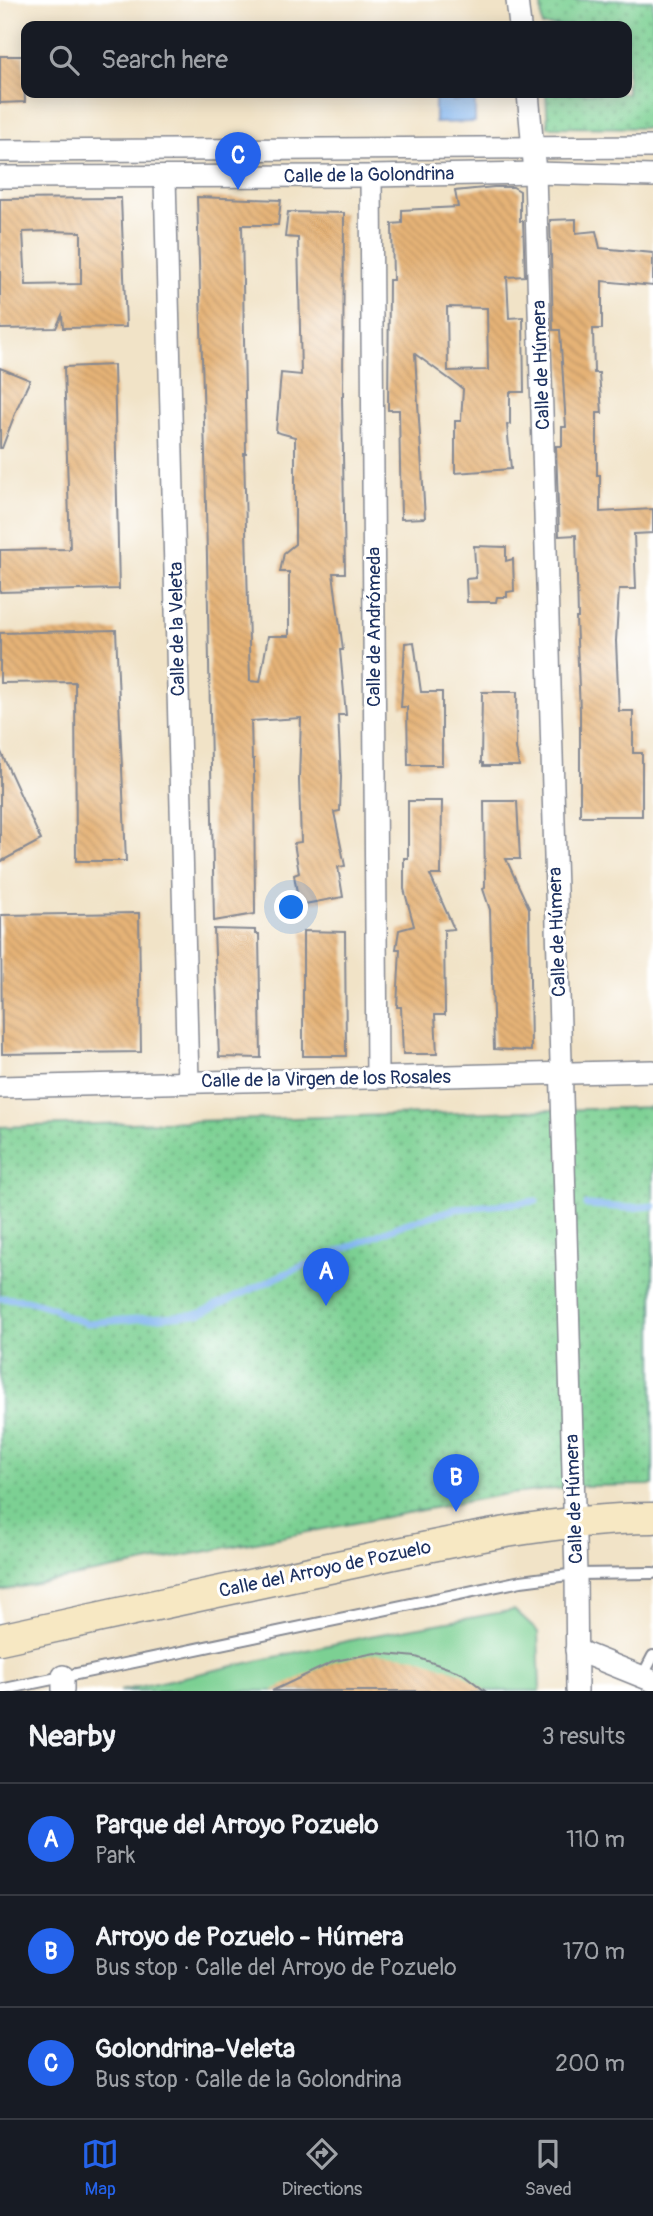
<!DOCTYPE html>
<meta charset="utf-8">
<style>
body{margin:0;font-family:Pangolin,sans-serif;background:#242831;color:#f1f3f6}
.you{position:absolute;left:292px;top:908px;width:24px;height:24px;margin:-18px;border:5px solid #fff;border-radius:50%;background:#1a73e8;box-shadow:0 0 0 10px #1a73e833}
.badge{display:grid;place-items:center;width:46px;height:46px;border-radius:50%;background:#2563eb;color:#fff;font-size:23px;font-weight:700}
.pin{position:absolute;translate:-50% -58px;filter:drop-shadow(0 2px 4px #0008)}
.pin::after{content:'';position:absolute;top:37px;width:24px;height:21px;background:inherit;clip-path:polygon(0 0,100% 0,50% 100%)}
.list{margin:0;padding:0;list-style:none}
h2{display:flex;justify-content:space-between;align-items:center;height:91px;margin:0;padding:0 28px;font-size:30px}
h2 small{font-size:23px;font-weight:400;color:#9ea1a6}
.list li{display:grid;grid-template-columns:46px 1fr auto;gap:21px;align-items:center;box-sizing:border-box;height:112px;padding:0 28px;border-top:2px solid #363941}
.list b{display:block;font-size:26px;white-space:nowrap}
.list p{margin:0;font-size:23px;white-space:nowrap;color:#9ea1a6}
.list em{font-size:23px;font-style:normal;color:#9ea1a6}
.icon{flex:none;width:38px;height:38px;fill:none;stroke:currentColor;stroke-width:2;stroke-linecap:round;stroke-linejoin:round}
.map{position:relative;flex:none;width:653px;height:1691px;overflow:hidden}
.search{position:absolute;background:#171b24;box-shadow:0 4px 18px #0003;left:21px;right:21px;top:21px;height:77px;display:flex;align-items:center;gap:18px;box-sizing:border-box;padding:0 24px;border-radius:14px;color:#9ea1a6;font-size:26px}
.sheet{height:427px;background:#171b24}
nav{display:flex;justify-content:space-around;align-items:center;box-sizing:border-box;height:98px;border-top:2px solid #363941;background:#171b24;font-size:19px;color:#9ea1a6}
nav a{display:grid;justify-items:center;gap:4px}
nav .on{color:#2563eb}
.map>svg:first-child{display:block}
.green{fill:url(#green-dots);stroke:#4c8078;stroke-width:2}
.pitch{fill:#7cd093;stroke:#4c8078;stroke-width:2}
.water{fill:#81b5ef;stroke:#4e72a6;stroke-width:2}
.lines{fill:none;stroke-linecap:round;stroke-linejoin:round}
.stream{stroke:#81b5ef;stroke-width:7}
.building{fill:url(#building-back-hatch);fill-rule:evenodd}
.lane-casing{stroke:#868992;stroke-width:14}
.street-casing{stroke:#868992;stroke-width:24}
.secondary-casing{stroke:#868992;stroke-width:33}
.lane{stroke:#fff;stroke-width:10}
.street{stroke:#fff;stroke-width:21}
.secondary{stroke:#f7e8c3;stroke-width:30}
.labels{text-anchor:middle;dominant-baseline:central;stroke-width:6;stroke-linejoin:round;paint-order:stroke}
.street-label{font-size:19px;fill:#1b2f5e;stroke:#fff}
</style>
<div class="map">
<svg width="653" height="1691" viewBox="0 0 653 1691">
<defs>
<pattern id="green-dots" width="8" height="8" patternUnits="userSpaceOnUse" patternTransform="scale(1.75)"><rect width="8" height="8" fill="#7cd093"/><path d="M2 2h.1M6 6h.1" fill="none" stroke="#65a97b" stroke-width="1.8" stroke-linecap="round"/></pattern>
<pattern id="building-back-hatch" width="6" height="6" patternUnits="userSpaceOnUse" patternTransform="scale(1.75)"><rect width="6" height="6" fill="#e5b276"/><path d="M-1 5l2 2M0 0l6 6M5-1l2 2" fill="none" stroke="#c49968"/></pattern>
</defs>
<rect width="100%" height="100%" fill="#fff"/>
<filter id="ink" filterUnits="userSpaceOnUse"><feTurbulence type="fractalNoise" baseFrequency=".0143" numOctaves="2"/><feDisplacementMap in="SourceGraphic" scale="14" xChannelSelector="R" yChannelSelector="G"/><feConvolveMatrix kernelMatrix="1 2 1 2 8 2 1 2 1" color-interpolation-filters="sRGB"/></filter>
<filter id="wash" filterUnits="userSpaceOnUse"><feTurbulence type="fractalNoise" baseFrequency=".00686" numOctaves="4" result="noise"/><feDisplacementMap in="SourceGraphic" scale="28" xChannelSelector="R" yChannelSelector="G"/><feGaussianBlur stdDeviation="1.57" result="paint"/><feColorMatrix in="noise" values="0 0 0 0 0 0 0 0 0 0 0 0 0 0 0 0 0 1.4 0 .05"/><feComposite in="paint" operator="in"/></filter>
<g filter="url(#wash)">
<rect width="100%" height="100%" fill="#f1e3c7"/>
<g class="green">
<path d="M541 0H653V128L548 127 546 93H627V26H542Z"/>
<path d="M653 1107V1485L583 1486 501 1495 0 1591V1127Z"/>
</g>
<path class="pitch" d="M514 1610 538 1632 540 1691H120L370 1636Z"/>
<path class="water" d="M435 93H454L453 101 475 99V122L435 123Z"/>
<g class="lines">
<g class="stream">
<path d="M587 1205 630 1208 653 1206"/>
<path d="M0 1298 27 1300 53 1308 65 1316 87 1323 199 1314 282 1275 404 1224 455 1209 536 1201"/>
</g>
</g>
<g id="blocks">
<g class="building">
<path d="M0 56H23L25 102 0 103Z"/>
<path d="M494 187H513L520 191V221H523L525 276 507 277 509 318 523 317 524 392H510V424L507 425 511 469 455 473V421H461L463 389 415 354 425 518 401 519 399 410H388L389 280H393L392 224 402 223V210L458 207 455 191ZM447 307 487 308 488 370 448 371Z"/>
<path d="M197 197 281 200 278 225H242L246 453H244L250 681 260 682 268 636H289V572H280L284 553 295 544V437L276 432 281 373 301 375 298 238 285 237 288 212 344 213 343 396H342L345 573H333L343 650H340L346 715H338L341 777 340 811 334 812 345 866 338 867 343 897 299 905 294 875 299 873 294 843 301 842 299 780 301 718 251 721 252 759H254L255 914 214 921 205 454Z"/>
<path d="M121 198 126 327 63 328 62 315 56 328 0 329V199ZM52 231 81 232V284L26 285 23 232Z"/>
<path d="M576 219V233L596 231 600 248 653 253V286L602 281V329H593L594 373H599L602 413H597V475H600V512L653 509V533L634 534 636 589H619L616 641 619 711H633V753H642V816H580V711L576 618H578L576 535 559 536 556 446H562V427H566L560 330H553L550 220Z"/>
<path d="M114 365 119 589 0 592V550L70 549 64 367Z"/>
<path d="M0 368 30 380 18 406 2 448H0Z"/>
<path d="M474 546 506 547V561L513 559 514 591 507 592V597H497L496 602H467L466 579 476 578Z"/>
<path d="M116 630 126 861H76L75 682 0 683V633Z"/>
<path d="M414 642 421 692H442V765H408L407 707H401L405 643Z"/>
<path d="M482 692H517L516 748 519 766H483V763H481Z"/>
<path d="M0 750 41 840 0 862Z"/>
<path d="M408 801H442L441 875H430L454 929 444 930 445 1015H435L437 1054H403L401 1007H397L400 949H396L399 930 414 926 404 889V858H408Z"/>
<path d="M484 801H517L520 859H506L529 908 531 1051 494 1049 490 910 483 889 485 888Z"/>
<path d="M139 913 141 1052 2 1054 1 915Z"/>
<path d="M214 929 255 930V934H259L261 1058 219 1057Z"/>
<path d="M303 931 345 932 346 1056H303Z"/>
<path d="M375 1653 416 1657 462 1673 485 1691H272L335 1661Z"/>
</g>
</g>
</g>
<g filter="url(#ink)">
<use href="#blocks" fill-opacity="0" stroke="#868992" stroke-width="2"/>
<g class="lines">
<g class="lane-casing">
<g id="lane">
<path d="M642 1677 653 1656"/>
<path d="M0 1690 521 1581 576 1574 653 1573"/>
</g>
</g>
<g class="street-casing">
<g id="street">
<path d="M517 0 520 26"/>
<path d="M528 93 535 173 576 1574 577 1691"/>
<path d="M0 151 653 147"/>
<path d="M371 176 377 1078"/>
<path d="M0 177 371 176 535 173 653 176"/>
<path d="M165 177 188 1082"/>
<path d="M0 1087 653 1071"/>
<path d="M576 1650 653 1681"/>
<path d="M63 1676V1691"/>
</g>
</g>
<g class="secondary-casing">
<path id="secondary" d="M0 1639C114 1614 229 1589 343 1565 445 1543 548 1519 653 1518"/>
</g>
<use href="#lane" class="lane"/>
<use href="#street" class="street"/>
<use href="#secondary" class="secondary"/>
</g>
</g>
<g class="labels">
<g class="street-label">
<text transform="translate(369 175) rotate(-1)">Calle de la Golondrina</text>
<text transform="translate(541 365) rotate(-92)">Calle de Húmera</text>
<text transform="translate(374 627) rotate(-90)">Calle de Andrómeda</text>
<text transform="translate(177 629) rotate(-91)">Calle de la Veleta</text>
<text transform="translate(557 932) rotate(-92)">Calle de Húmera</text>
<text transform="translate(326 1079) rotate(-1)">Calle de la Virgen de los Rosales</text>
<text transform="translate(574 1499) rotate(-92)">Calle de Húmera</text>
<text transform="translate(325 1569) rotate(-12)">Calle del Arroyo de Pozuelo</text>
</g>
</g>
</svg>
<div class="you"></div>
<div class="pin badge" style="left:326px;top:1306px">A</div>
<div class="pin badge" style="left:456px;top:1512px">B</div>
<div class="pin badge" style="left:238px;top:190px">C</div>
<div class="search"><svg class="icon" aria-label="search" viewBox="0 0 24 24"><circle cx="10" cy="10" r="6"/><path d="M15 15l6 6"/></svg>Search here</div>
</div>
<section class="sheet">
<h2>Nearby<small>3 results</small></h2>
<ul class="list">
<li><span class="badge">A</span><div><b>Parque del Arroyo Pozuelo</b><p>Park</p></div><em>110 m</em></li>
<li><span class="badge">B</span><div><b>Arroyo de Pozuelo - Húmera</b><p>Bus stop · Calle del Arroyo de Pozuelo</p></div><em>170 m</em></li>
<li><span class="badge">C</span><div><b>Golondrina-Veleta</b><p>Bus stop · Calle de la Golondrina</p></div><em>200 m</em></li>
</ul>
</section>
<nav>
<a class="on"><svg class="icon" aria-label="map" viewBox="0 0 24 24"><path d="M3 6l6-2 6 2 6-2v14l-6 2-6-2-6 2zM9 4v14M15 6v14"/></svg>Map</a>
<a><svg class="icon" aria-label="directions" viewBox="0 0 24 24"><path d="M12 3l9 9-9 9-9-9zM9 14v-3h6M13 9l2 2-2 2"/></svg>Directions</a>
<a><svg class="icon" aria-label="saved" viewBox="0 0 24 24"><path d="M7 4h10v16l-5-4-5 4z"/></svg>Saved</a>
</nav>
